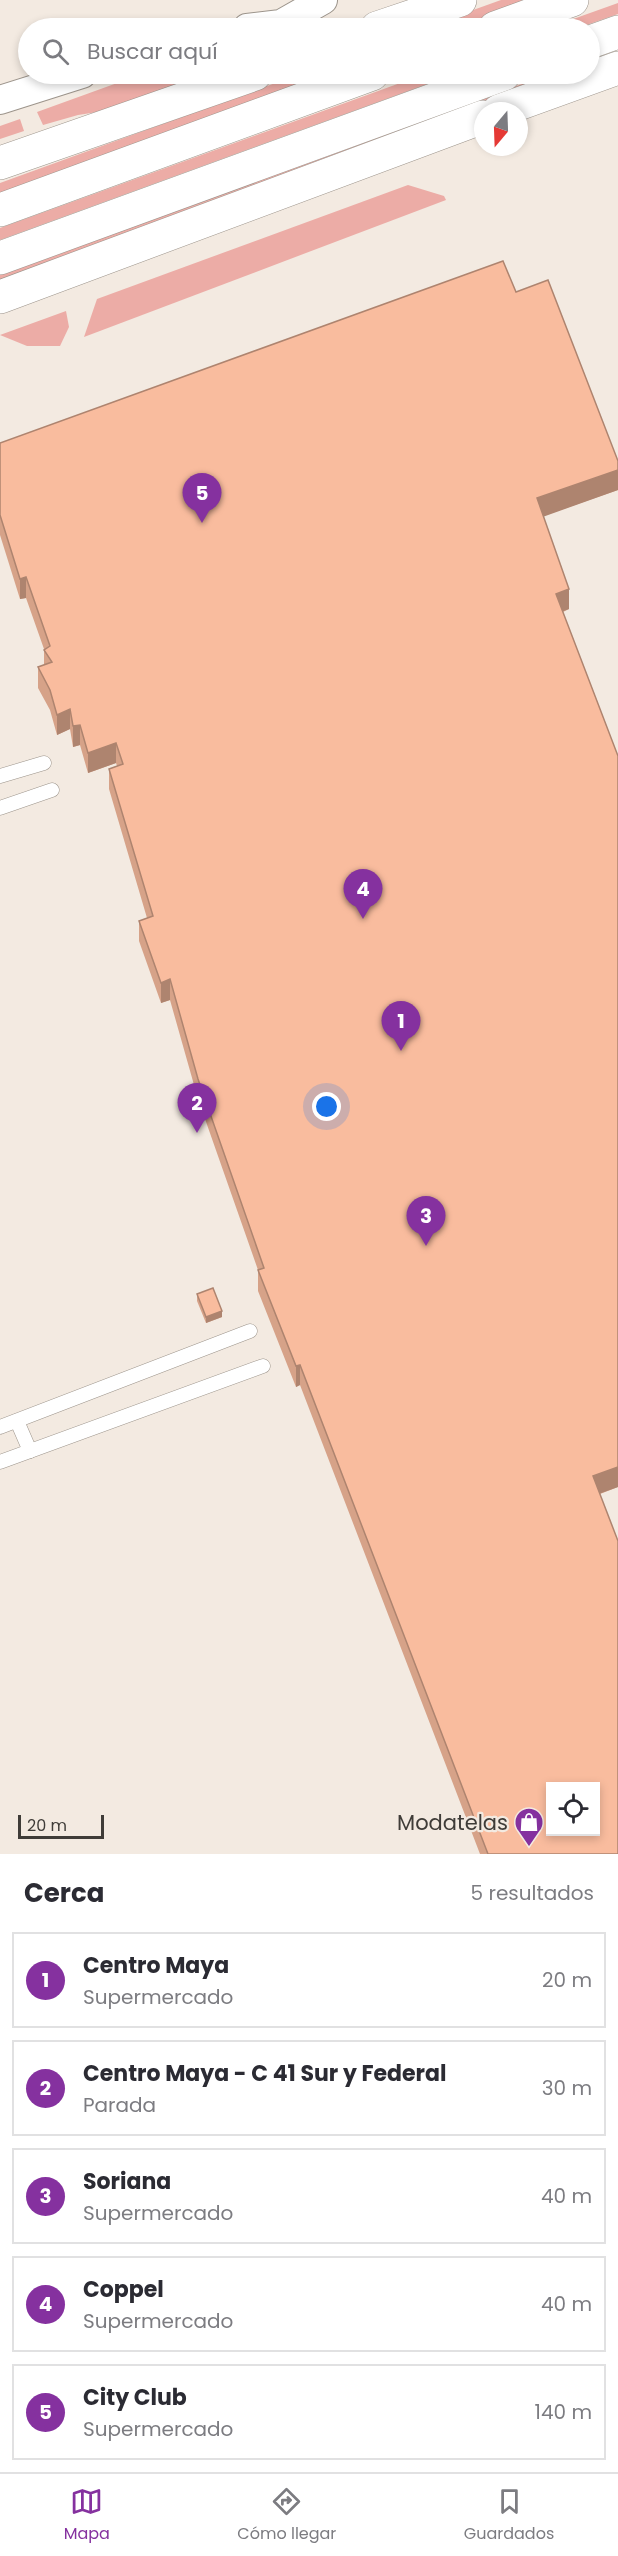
<!DOCTYPE html>
<html lang="es">
<meta charset="utf-8">
<style>
body{margin:0;font-family:Poppins,sans-serif;background:#f2f2f3;color:#2b2b33}
.controls{position:absolute;right:18px;bottom:18px;display:grid;overflow:hidden;border-radius:0px;box-shadow:0 3px 9px #0003}
.controls button{width:54px;height:54px;display:grid;place-items:center;padding:0;border:0;border-bottom:2px solid #e1e1e2;background:#fff;color:#2b2b33;font:30px sans-serif}
.compass{position:absolute;left:474px;top:102px;width:54px;height:54px;border-radius:50%;background:#fff;box-shadow:0 3px 9px #0003;rotate:199deg}
.scale{position:absolute;left:18px;bottom:15px;width:86px;box-sizing:border-box;padding-left:6px;border:3px solid #3f3c38;border-top:0;font-size:16px;line-height:21px;white-space:nowrap;color:#3f3c38;-webkit-text-stroke:4px #f3eae1;paint-order:stroke}
.you{position:absolute;left:327px;top:1107px;width:21px;height:21px;margin:-15px;border:4px solid #fff;border-radius:50%;background:#1a73e8;box-shadow:0 0 0 9px #1a73e833}
.badge{display:grid;place-items:center;width:39px;height:39px;border-radius:50%;background:#85319f;color:#fff;font-size:20px;font-weight:700}
.pin{position:absolute;translate:-50% -50px;filter:drop-shadow(0 2px 3px #0008)}
.pin::after{content:'';position:absolute;top:32px;width:21px;height:18px;background:inherit;clip-path:polygon(0 0,100% 0,50% 100%)}
.list{margin:0;padding:0;list-style:none}
h2{display:flex;justify-content:space-between;align-items:center;height:78px;margin:0;padding:0 24px;font-size:26px}
h2 small{font-size:20px;font-weight:400;color:#7c7c81}
.list li{display:grid;grid-template-columns:39px 1fr auto;gap:18px;align-items:center;box-sizing:border-box;height:96px;margin:0 12px 12px;padding:0 12px;border:2px solid #e1e1e2;border-radius:0px}
.list b{display:block;font-size:22px;white-space:nowrap}
.list p{margin:0;font-size:20px;white-space:nowrap;color:#7c7c81}
.list em{font-size:20px;font-style:normal;color:#7c7c81}
.icon{flex:none;width:33px;height:33px;fill:none;stroke:currentColor;stroke-width:2;stroke-linecap:round;stroke-linejoin:round}
.map{position:relative;flex:none;width:618px;height:1854px;overflow:hidden}
.search{position:absolute;background:#fff;box-shadow:0 3px 9px #0003;left:18px;right:18px;top:18px;height:66px;display:flex;align-items:center;gap:15px;box-sizing:border-box;padding:0 21px;border-radius:33px;color:#7c7c81;font-size:22px}
.sheet{height:618px;background:#fff}
nav{display:flex;justify-content:space-around;align-items:center;box-sizing:border-box;height:84px;border-top:2px solid #e1e1e2;background:#fff;font-size:16px;color:#7c7c81}
nav a{display:grid;justify-items:center;gap:3px}
nav .on{color:#85319f}
.map>svg:first-child{display:block}
.green{fill:#ecaca6}
.lines{fill:none;stroke-linecap:round;stroke-linejoin:round}
.lane-casing{stroke:#9c948b;stroke-width:15}
.street-casing{stroke:#9c948b;stroke-width:30}
.secondary-casing{stroke:#9c948b;stroke-width:34}
.highway-casing{stroke:#9c948b;stroke-width:34}
.lane{stroke:#fff;stroke-width:14}
.street{stroke:#fff;stroke-width:28}
.secondary{stroke:#fff;stroke-width:33}
.highway{stroke:#fff;stroke-width:33}
.wall{fill:#d6a288}
.shaded-wall{fill:#ae846f}
.building{fill:#f9bc9e;stroke:#ae846f;stroke-width:1.5;fill-rule:evenodd}
.labels{text-anchor:middle;dominant-baseline:central;stroke-width:4.5;stroke-linejoin:round;paint-order:stroke}
.poi-label{font-size:21px;fill:#3f3c38;stroke:#f3eae1;text-anchor:end}
</style>
<div class="map">
<svg width="618" height="1854" viewBox="0 0 618 1854">
<rect width="100%" height="100%" fill="#f3eae1"/>
<g class="green">
<path d="M501 0H533L455 28H423Z"/>
<path d="M618 3V14L578 28H548Z"/>
<path d="M142 74 196 77 104 111 78 115 43 125 37 112Z"/>
<path d="M300 74H333L0 195V183Z"/>
<path d="M425 74H455L0 240V228Z"/>
<path d="M549 74H572L0 282V274Z"/>
<path d="M20 119 24 131 0 139V126Z"/>
<path d="M408 185 444 196 446 200 84 337 97 299Z"/>
<path d="M66 311 69 327 60 346H27L0 335Z"/>
</g>
<g class="lines">
<g class="lane-casing">
<g id="lane">
<path d="M0 776 44 763"/>
<path d="M0 808 52 790"/>
<path d="M17 1421 30 1451"/>
<path d="M0 1427 250 1331"/>
<path d="M0 1462 263 1366"/>
</g>
</g>
<g class="street-casing">
<g id="street">
<path d="M247 28 281 24 323 0"/>
<path d="M0 100 82 74"/>
</g>
</g>
<g class="secondary-casing">
<g id="secondary">
<path d="M377 28 460 0"/>
<path d="M499 111 618 68"/>
<path d="M0 163 255 74"/>
<path d="M0 297 483 117"/>
</g>
</g>
<g class="highway-casing">
<g id="highway">
<path d="M495 28 572 0"/>
<path d="M590 42 618 32"/>
<path d="M0 210 372 74"/>
<path d="M0 258 504 74"/>
</g>
</g>
<use href="#lane" class="lane"/>
<use href="#street" class="street"/>
<use href="#secondary" class="secondary"/>
<use href="#highway" class="highway"/>
</g>
<g class="wall">
<path d="M516 292 618 461V490L543 516 569 609 563 612 618 756V1487L600 1494 618 1854H480L300 1385 296 1387 258 1291V1270L198 1099 170 1000 161 1003 139 941V921L147 918 109 789V769L117 766 116 763 88 773 80 745 73 747 70 729 57 735 50 710 38 688V667L44 665V649L26 598 20 599 0 535V443Z"/>
<path d="M197 1294 222 1317 206 1323 197 1301Z"/>
</g>
<g class="shaded-wall">
<path d="M618 470V490L537 519V498Z"/>
<path d="M26 577V598L20 599V579Z"/>
<path d="M569 589V609L556 614V594Z"/>
<path d="M70 709V729L57 735V715Z"/>
<path d="M80 725V745L73 747V726Z"/>
<path d="M116 743V763L88 773V753Z"/>
<path d="M170 979V1000L161 1003V983Z"/>
<path d="M222 1311V1317L206 1323V1317Z"/>
<path d="M300 1365V1385L296 1387V1366Z"/>
<path d="M618 1467V1487L593 1496V1476Z"/>
</g>
<g class="building">
<path d="M503 261 516 292 548 280 618 461V470L537 498 569 589 556 594 618 756V1467L593 1476 618 1541V1854H488L300 1365 296 1366 258 1270 264 1268 198 1079 170 979 161 983 139 921 153 916 109 769 123 764 116 743 88 753 80 725 73 726 70 709 57 715 50 690 38 667 52 662 44 650 50 646 26 577 20 579 0 515V443ZM550 1786H596V1832H550Z"/>
<path d="M213 1288 222 1311 206 1317 197 1294Z"/>
</g>
<defs>
<g id="shop-pin" transform="scale(1.5)"><path d="M0 17L-7.5 6A9.5 9.5 0 1 1 7.5 6Z" fill="#85319f" stroke="#f3eae1"/><path d="M-5-2.5h2.3a2.7 3.5 0 0 1 5.4 0H5L5.5 6h-11ZM-1.5-2.5h3a1.5 2.3 0 0 0-3 0Z" fill="#fff"/></g>
</defs>
<g fill-rule="evenodd">
<use href="#shop-pin" x="529" y="1822"/>
</g>
<g class="labels">
<g class="poi-label">
<text x="508" y="1822">Modatelas</text>
</g>
</g>
</svg>
<div class="controls">
<button><svg class="icon" aria-label="locate" viewBox="0 0 24 24"><circle cx="12" cy="12" r="6"/><path d="M12 2v4M12 18v4M2 12h4M18 12h4"/></svg></button>
</div>
<svg class="compass" viewBox="-18 -18 36 36"><path d="M0-13l5 13h-10z" fill="#e53935"/><path d="M0 13l5-13h-10z" fill="#7c7c81"/></svg>
<div class="scale">20 m</div>
<div class="you"></div>
<div class="pin badge" style="left:401px;top:1051px">1</div>
<div class="pin badge" style="left:197px;top:1133px">2</div>
<div class="pin badge" style="left:426px;top:1246px">3</div>
<div class="pin badge" style="left:363px;top:919px">4</div>
<div class="pin badge" style="left:202px;top:523px">5</div>
<div class="search"><svg class="icon" aria-label="search" viewBox="0 0 24 24"><circle cx="10" cy="10" r="6"/><path d="M15 15l6 6"/></svg>Buscar aquí</div>
</div>
<section class="sheet">
<h2>Cerca<small>5 resultados</small></h2>
<ul class="list">
<li><span class="badge">1</span><div><b>Centro Maya</b><p>Supermercado</p></div><em>20 m</em></li>
<li><span class="badge">2</span><div><b>Centro Maya - C 41 Sur y Federal</b><p>Parada</p></div><em>30 m</em></li>
<li><span class="badge">3</span><div><b>Soriana</b><p>Supermercado</p></div><em>40 m</em></li>
<li><span class="badge">4</span><div><b>Coppel</b><p>Supermercado</p></div><em>40 m</em></li>
<li><span class="badge">5</span><div><b>City Club</b><p>Supermercado</p></div><em>140 m</em></li>
</ul>
</section>
<nav>
<a class="on"><svg class="icon" aria-label="map" viewBox="0 0 24 24"><path d="M3 6l6-2 6 2 6-2v14l-6 2-6-2-6 2zM9 4v14M15 6v14"/></svg>Mapa</a>
<a><svg class="icon" aria-label="directions" viewBox="0 0 24 24"><path d="M12 3l9 9-9 9-9-9zM9 14v-3h6M13 9l2 2-2 2"/></svg>Cómo llegar</a>
<a><svg class="icon" aria-label="saved" viewBox="0 0 24 24"><path d="M7 4h10v16l-5-4-5 4z"/></svg>Guardados</a>
</nav>
